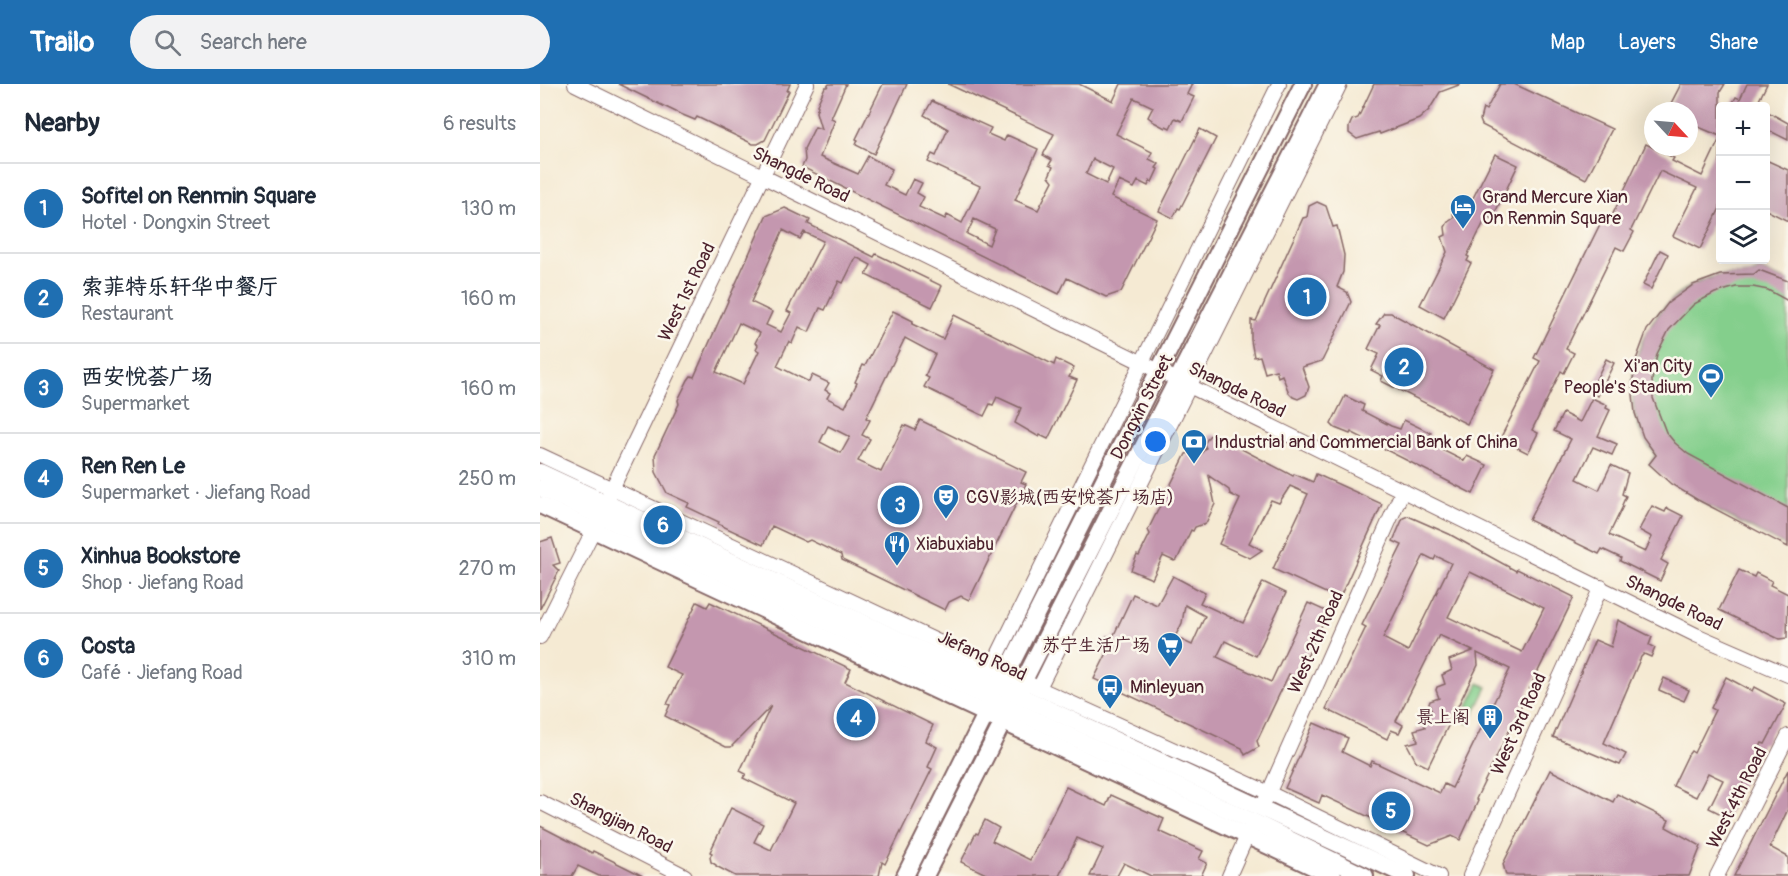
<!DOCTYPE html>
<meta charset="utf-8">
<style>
body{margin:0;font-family:Pangolin,"LXGW WenKai TC",sans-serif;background:#f2f2f3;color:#1f2937}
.controls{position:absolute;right:18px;top:18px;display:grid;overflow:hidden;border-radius:6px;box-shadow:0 6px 24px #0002}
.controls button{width:54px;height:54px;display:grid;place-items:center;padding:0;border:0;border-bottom:2px solid #e0e1e3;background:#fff;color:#1f2937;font:30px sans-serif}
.compass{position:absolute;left:1104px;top:18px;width:54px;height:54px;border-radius:50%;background:#fff;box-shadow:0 6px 24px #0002;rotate:116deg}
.you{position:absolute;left:616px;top:358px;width:21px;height:21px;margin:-15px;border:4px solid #fff;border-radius:50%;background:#1a73e8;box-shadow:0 0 0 9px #1a73e833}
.badge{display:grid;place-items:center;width:39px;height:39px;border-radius:50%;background:#1f6fb2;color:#fff;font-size:20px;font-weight:700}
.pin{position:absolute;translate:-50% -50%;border:3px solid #fff;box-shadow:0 2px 6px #0006}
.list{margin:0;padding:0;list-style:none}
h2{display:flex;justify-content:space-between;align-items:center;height:78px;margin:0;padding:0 24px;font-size:26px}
h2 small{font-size:20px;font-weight:400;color:#747a83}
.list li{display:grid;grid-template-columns:39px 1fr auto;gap:18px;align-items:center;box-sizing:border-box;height:90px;padding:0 24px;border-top:2px solid #e0e1e3}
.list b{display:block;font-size:22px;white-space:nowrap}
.list p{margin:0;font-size:20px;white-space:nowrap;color:#747a83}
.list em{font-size:20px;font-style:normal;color:#747a83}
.icon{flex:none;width:33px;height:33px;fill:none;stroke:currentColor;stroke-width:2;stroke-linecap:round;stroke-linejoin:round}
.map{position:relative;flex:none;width:1248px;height:792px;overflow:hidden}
header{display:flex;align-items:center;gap:36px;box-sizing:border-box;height:84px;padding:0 30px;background:#1f6fb2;color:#fff}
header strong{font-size:28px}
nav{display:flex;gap:33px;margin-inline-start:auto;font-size:21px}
.search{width:420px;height:54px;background:#f2f2f3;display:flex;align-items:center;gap:15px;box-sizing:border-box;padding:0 21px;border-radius:33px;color:#747a83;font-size:22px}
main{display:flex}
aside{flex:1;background:#fff}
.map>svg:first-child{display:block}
.green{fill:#84cf8c;stroke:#67775c;stroke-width:1.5}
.building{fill:#c497af;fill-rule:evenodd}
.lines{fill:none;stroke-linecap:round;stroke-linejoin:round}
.minor-casing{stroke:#866666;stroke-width:16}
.major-casing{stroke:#866666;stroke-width:20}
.minor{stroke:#fff;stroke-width:14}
.major{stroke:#fff;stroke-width:16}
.labels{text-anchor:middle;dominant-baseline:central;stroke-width:5;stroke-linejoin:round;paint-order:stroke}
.street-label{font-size:18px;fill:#4a1f2b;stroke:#fbf7ec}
.poi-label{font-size:18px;fill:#4a1f2b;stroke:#fbf7ec;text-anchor:start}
</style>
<header>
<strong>Trailo</strong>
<div class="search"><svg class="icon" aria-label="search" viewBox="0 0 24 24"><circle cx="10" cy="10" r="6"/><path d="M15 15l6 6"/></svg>Search here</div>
<nav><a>Map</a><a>Layers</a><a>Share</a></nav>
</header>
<main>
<aside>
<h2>Nearby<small>6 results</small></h2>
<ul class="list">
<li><span class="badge">1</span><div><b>Sofitel on Renmin Square</b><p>Hotel · Dongxin Street</p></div><em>130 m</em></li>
<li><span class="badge">2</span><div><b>索菲特乐轩华中餐厅</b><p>Restaurant</p></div><em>160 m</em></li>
<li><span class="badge">3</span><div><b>西安悦荟广场</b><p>Supermarket</p></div><em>160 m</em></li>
<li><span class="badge">4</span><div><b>Ren Ren Le</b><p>Supermarket · Jiefang Road</p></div><em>250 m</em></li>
<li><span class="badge">5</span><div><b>Xinhua Bookstore</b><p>Shop · Jiefang Road</p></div><em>270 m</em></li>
<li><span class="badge">6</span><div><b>Costa</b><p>Café · Jiefang Road</p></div><em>310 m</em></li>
</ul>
</aside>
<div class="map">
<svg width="1248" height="792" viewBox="0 0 1248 792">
<rect width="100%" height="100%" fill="#fbf7ec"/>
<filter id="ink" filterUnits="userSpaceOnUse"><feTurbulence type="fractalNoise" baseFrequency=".0167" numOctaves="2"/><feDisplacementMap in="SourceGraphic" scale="12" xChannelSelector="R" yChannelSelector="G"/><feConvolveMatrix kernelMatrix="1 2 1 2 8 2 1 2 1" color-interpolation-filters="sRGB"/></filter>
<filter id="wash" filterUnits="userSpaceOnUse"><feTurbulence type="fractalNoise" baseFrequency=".008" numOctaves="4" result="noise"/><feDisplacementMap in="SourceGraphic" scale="24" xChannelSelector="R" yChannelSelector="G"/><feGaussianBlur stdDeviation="1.35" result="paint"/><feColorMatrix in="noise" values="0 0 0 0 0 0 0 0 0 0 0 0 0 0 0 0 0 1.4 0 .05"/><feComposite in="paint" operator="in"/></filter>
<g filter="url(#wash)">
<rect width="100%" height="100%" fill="#f5ead3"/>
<g class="green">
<path d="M1219 186 1248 197V463C1200 438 1150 416 1109 380L1115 371C1111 365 1106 359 1102 352 1077 299 1101 228 1153 201 1161 196 1174 192 1183 191 1195 190 1210 193 1219 186Z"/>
<path d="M939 599 947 603 929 640 921 636Z"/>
</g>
<g id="blocks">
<g class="building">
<path d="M78 0H250L247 7H249L225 56 218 60H213L157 33 155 36 138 29Z"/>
<path d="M289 0H306L291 34 295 36 280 73 318 90 328 72 352 85 344 101 365 111 373 95 382 99 377 109 384 113 379 123 405 135 407 131 422 139 440 102 388 78 392 70 396 72 408 45 384 31 392 17 451 44 448 50 464 57 467 51 498 65 475 116 498 126 513 97 509 92 513 83 509 81 512 76 503 71 514 50 408 0H539L573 17 581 0H652L647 10 654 13 642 37 635 34 630 44 626 42 625 44 612 37V36L608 33 613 23 594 14 576 50 612 68 609 75 619 80 616 84 618 85 612 98 610 97 608 102 598 97 594 104 579 97 571 113 617 135 581 208 566 213 527 194 519 210 262 83 265 76 264 65 275 43 281 45 276 28 278 22 277 21 285 3H287ZM553 75 573 85 566 100 546 90ZM434 135 455 145 449 161 427 150Z"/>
<path d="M343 0H367L334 70 316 61 318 56 316 55Z"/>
<path d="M834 0H919V1L900 8 889 26 879 35 840 50 839 48 817 55 809 49V43L812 36 818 34Z"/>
<path d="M960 0H974L1072 45 1046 95 942 41 940 36 943 24 946 26Z"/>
<path d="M1141 0H1185L1180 8V52L1149 39V27H1127Z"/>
<path d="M1207 0H1227L1216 22H1191L1196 13 1200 15Z"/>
<path d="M1226 27 1248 39V56L1226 45Z"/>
<path d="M660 45 676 54 640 125 638 124 633 134 619 127Z"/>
<path d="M1180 54V124L1160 165 1133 152 1157 104 1120 87 1091 146 1094 148 1084 167 1076 163 1026 265 1034 269 1024 289 1021 287 992 346 998 349 988 369 960 355 1000 277 994 274 1064 132 1070 136 1106 60 1134 74 1132 77 1162 92Z"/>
<path d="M955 70 978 81 952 135 947 132 927 172 929 173 927 177 931 179 904 234 880 221 907 168 902 153 906 151 905 143 908 138 914 134 913 129 928 124Z"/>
<path d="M1226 76 1248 86V137L1226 126Z"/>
<path d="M777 118 786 122 793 143 797 142 804 171 803 188 797 203 807 208 811 218 782 277 762 283 769 303 766 311 758 315 753 313 749 309 742 291 738 293 736 286 725 289 720 272 714 273 711 256V236L716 237 763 134 767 133 769 122Z"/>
<path d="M245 124 270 136 268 140 334 173 336 170 402 202 392 223 326 191 331 181 316 173 303 199 299 197 285 226 280 224 269 248 259 243 252 259 249 257 237 282 269 298 272 291 289 299 285 306 290 309 287 314 305 323 317 299 315 298 323 281 325 282 353 227 373 237 372 240 403 255 414 231 514 281 516 275 534 284 529 293 537 296 508 355 500 351 499 353 475 339 481 324 457 313 453 321 450 320 444 332 384 303 389 294 385 292 395 270 365 254 326 334 330 336 322 351 330 355 318 377 341 388 364 341 375 346 380 336 486 388 481 398 486 400 429 516 421 512 409 518 405 526 302 476 301 471 270 456 266 458 232 442 223 461 178 440 179 438 147 423 149 419 127 409 116 388 115 371 139 320 138 316 148 296 151 292 154 293 226 132ZM243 146 260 155 264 148 283 157 247 227 251 229 241 248 226 241 232 228 211 218ZM199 239 220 249 215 259 218 261 216 265 219 267 203 300 176 288ZM288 342 310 353 301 369 280 358Z"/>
<path d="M1120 166 1128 170 1111 205 1103 201Z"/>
<path d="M1219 186 1248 197V217L1228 206 1213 203H1196L1175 209 1154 220 1129 246 1117 270 1112 296 1113 314 1126 348 1135 359 1148 370 1248 424V463L1158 416 1131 400 1109 380 1116 371 1103 353 1095 329 1092 301 1096 276 1107 246 1128 219 1153 201 1180 191 1214 190Z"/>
<path d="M844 229H851L954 285 927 340 841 297 843 292 831 286 839 270 828 265 840 241 836 240Z"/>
<path d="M1066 275 1074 279 1058 312 1050 308Z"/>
<path d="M805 312 824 321 822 327 851 342 860 345 864 336 891 349 886 358 924 377 927 372 947 381 933 410 811 348 810 350 795 344 791 340Z"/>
<path d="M1052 314 1067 321 1066 324 1070 326 1058 352 1077 360 1072 371 1053 363 1037 395 1059 406 1071 381 1088 389 1082 410 1086 412 1082 421 1083 422 1069 451 1105 468 1112 453 1099 446 1112 422 1125 428 1127 424 1143 432 1121 476 1128 480 1120 497 1080 477 1081 474 1062 465 1059 470 989 436 1031 355 1014 347 1023 329 1040 338Z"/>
<path d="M673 350 753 392 754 390 773 398 776 390 842 420 799 515 733 485 768 410 750 402 739 419 731 416 709 459 722 466 710 474 679 460 700 415 690 410 689 406 669 392 675 420 666 439 655 443 653 447 651 446 637 476 634 477 623 472 612 495 591 486 597 471 599 472 610 450 608 446 646 370 650 369 658 373 666 364 664 360 669 352Z"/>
<path d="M868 432 909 450 976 487 977 485 1034 513 936 715 938 717 920 756 912 752 889 761 782 711 779 719 745 704 774 639 808 654 802 668 830 682 832 677 900 709 904 700 912 704 970 585 937 569 938 581 888 683 876 677 867 660 878 657 874 646 885 643 882 634 892 628 889 620 890 617 899 614 896 606 897 603 905 600 902 591 912 586 909 576 933 567 899 551 856 637 863 641 859 649 851 646 847 655 786 625 826 543 822 541 862 461 853 457 863 434ZM884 471 894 476 896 472 911 479 868 567 843 554ZM930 488 1004 524 982 568 908 533Z"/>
<path d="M12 454 20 479 13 481 19 487 0 525V458Z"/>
<path d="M1199 486 1214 493 1216 489 1232 497 1230 501 1248 510 1247 554 1239 555 1179 526Z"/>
<path d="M633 492 665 509 660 519 703 539 723 498 746 509 716 572 685 557 677 573 731 598 768 519 788 528 757 594 749 590 717 657 719 663 705 671 702 664 554 595 567 569 560 566 567 552 572 555 593 510 617 521ZM645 521 665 532 652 561 635 553 642 539Z"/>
<path d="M157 518 167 523 170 518 311 585 305 598 393 641 386 657 397 663 388 683 392 685 345 780 342 778 339 792H195L176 782V781L171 778 170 773 172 769 170 768 191 724 223 740 214 758 231 766 254 719 203 694 206 690 200 687 231 622 191 663H186L125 632 130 621 127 620 142 591 125 583Z"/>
<path d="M1078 536 1112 553 1109 561 1115 564 1111 573 1104 570 1101 573 1064 659 1086 670 1080 681 1013 653 1055 556 1071 563Z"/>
<path d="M1186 593 1212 607 1214 603 1246 620 1225 660 1222 659 1187 733 1169 724 1183 696 1168 689 1156 713 1133 702 1148 671 1151 667 1154 669 1175 626 1171 624Z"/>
<path d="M1124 594 1149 606 1144 617 1119 606Z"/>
<path d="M1010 686 1073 718 1077 710 1129 736 1126 743 1161 762 1149 792 966 791 963 780Z"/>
<path d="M1248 686V725L1230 763 1248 773V792H1194Z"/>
<path d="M526 703 566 722 571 711 624 735 619 747 663 767 659 775 667 779 661 792H611L584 779 577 792H550L563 765 537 754 519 792H450L421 778 436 749 438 750 445 736 459 744 452 757 490 776Z"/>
<path d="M0 742 52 769 53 767 103 792H59L38 782 32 792H0Z"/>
</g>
</g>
</g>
<g filter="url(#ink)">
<use href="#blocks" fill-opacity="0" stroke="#866666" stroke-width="1.5"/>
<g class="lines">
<g class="minor-casing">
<g id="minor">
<path d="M35 0 1156 551 1248 591"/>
<path d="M0 371 452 583 729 709 899 792"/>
<path d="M68 413 267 0"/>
<path d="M0 553 57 439"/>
<path d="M452 583 739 0"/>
<path d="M499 604 800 0"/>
<path d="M725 717 863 406"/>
<path d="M0 718 145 792"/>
<path d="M689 792 710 745"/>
<path d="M930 792 1061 503"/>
<path d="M1177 792 1248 652"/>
</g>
</g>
<g class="major-casing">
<g id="major">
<path d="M0 388 867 792"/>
<path d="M0 404 714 738 825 792"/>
<path d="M0 421 793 792"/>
<path d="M460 602 763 0"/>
<path d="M477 610 788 0"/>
<path d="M365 792 451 620"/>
<path d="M385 792 467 630"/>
</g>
</g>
<use href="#minor" class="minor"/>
<use href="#major" class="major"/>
</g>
</g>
<defs>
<g id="hotel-pin" transform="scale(1.35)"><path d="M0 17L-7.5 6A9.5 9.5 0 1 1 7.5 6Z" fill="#1f6fb2" stroke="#fbf7ec"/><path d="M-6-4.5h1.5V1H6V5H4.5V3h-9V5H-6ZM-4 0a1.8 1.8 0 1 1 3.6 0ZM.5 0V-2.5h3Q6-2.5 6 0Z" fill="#fff"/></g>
<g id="stadium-pin" transform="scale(1.35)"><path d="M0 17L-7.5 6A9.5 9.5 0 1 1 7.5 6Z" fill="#1f6fb2" stroke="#fbf7ec"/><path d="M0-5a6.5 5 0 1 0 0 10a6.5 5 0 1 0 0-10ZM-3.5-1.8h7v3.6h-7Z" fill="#fff"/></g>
<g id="bank-pin" transform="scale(1.35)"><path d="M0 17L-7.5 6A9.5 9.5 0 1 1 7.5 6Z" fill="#1f6fb2" stroke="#fbf7ec"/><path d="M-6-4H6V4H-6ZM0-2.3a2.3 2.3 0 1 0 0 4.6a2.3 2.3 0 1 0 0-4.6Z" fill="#fff"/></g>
<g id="theatre-pin" transform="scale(1.35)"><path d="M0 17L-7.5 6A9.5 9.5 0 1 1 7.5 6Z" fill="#1f6fb2" stroke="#fbf7ec"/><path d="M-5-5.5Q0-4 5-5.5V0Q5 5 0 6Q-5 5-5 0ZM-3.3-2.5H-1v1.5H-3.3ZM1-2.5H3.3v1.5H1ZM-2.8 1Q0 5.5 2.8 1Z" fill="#fff"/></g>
<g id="restaurant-pin" transform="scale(1.35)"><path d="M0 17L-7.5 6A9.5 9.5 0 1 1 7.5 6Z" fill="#1f6fb2" stroke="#fbf7ec"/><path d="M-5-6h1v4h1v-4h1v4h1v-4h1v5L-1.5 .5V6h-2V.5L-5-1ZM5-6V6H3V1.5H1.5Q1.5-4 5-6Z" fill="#fff"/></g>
<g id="supermarket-pin" transform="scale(1.35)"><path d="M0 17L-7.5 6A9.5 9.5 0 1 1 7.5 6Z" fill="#1f6fb2" stroke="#fbf7ec"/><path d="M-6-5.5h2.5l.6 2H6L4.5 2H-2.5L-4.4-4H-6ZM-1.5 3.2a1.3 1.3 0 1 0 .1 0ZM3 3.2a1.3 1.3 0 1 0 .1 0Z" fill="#fff"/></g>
<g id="bus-pin" transform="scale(1.35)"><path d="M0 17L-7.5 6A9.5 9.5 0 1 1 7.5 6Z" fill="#1f6fb2" stroke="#fbf7ec"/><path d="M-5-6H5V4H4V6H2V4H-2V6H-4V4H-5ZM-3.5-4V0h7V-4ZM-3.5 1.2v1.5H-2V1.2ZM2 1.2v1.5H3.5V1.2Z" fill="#fff"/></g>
<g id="building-pin" transform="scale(1.35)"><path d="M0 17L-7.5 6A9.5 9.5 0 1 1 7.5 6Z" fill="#1f6fb2" stroke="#fbf7ec"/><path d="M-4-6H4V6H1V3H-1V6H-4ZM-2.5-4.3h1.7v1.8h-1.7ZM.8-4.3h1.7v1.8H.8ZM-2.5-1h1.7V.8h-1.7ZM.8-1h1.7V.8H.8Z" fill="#fff"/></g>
</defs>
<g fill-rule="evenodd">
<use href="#hotel-pin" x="923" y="123"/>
<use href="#stadium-pin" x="1171" y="292"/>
<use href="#bank-pin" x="654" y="358"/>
<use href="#theatre-pin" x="406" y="413"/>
<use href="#restaurant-pin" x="357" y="460"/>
<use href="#supermarket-pin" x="630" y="561"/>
<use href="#bus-pin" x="570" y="603"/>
<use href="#building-pin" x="950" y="633"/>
</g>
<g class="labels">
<g class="street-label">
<text transform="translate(261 91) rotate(26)">Shangde Road</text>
<text transform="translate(147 208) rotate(-64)">West 1st Road</text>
<text transform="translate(697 306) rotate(26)">Shangde Road</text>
<text transform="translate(602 323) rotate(-63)">Dongxin Street</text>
<text transform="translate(1134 519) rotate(26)">Shangde Road</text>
<text transform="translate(776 558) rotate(-66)">West 2th Road</text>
<text transform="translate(442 572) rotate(25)">Jiefang Road</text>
<text transform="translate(979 640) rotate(-66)">West 3rd Road</text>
<text transform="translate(1197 714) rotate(-63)">West 4th Road</text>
<text transform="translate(81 739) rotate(27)">Shangjian Road</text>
</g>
<g class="poi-label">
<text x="942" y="113">Grand Mercure Xian<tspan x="942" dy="21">On Renmin Square</tspan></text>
<text x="1152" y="282" text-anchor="end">Xi'an City<tspan x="1152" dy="21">People's Stadium</tspan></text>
<text x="674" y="358">Industrial and Commercial Bank of China</text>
<text x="426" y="413">CGV影城(西安悦荟广场店)</text>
<text x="376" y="460">Xiabuxiabu</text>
<text x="610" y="561" text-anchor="end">苏宁生活广场</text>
<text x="590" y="603">Minleyuan</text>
<text x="930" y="633" text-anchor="end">景上阁</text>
</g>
</g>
</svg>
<div class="controls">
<button>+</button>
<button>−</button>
<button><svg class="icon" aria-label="layers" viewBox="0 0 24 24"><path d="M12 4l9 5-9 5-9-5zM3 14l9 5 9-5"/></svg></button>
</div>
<svg class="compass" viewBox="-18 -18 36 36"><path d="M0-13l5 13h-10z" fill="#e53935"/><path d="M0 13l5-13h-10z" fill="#747a83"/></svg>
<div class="you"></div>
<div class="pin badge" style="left:767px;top:213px">1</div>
<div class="pin badge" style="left:864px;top:283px">2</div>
<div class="pin badge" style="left:360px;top:421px">3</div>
<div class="pin badge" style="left:316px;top:634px">4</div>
<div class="pin badge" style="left:851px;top:727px">5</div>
<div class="pin badge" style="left:123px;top:441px">6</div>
</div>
</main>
